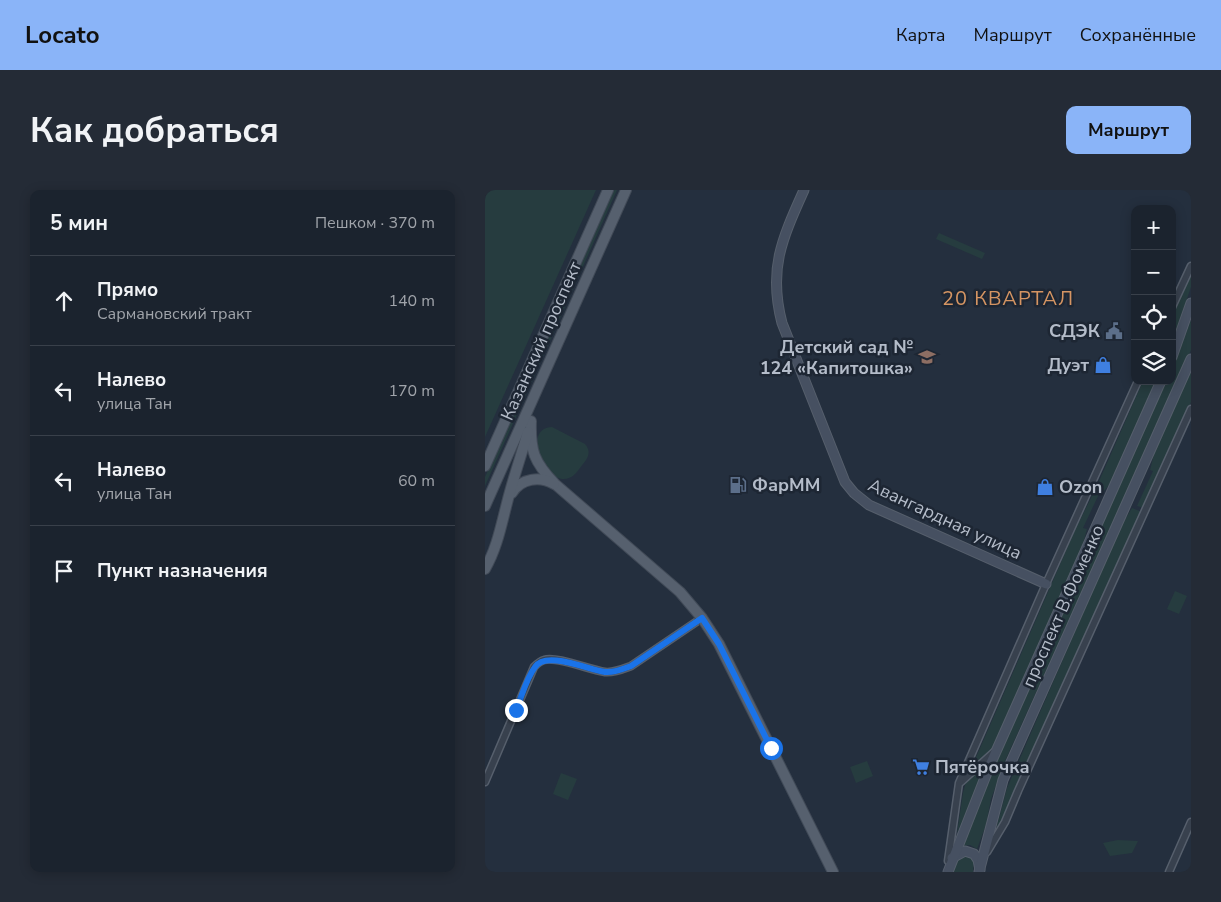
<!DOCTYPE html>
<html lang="ru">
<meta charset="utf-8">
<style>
body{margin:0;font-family:"Nunito Sans",sans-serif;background:#242b36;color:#f1f3f6}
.controls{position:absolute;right:15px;top:15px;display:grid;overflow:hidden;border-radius:10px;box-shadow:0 2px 12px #0003}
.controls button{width:45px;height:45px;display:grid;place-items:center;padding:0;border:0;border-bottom:1px solid #39404a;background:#1b232e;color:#f1f3f6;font:25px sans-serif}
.stop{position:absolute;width:15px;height:15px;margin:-11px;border:4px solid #1a73e8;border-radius:50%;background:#fff}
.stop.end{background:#1a73e8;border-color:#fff;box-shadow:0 1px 5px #0008}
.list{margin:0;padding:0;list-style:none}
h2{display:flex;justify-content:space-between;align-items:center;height:65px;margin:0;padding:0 20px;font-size:21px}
h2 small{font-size:16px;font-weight:400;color:#a0a4aa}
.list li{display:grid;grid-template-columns:32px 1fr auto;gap:15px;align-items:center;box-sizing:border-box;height:90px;padding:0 20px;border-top:1px solid #39404a}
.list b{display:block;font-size:19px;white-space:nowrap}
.list p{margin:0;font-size:16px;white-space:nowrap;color:#a0a4aa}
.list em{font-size:16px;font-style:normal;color:#a0a4aa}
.icon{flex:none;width:28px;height:28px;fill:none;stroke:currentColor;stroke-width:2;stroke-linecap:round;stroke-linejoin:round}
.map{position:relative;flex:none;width:706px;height:682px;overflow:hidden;border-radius:10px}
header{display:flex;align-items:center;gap:30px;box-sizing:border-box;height:70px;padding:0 25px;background:#8ab4f8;color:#111}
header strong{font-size:24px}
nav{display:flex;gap:28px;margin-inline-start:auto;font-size:18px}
.intro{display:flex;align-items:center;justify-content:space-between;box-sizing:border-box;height:120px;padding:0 30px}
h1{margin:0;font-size:35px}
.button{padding:12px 22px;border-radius:10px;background:#8ab4f8;color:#111;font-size:18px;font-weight:700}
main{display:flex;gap:30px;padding:0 30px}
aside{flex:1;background:#1b232e;border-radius:10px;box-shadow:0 2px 12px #0003}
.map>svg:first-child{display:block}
.green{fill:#263c3f}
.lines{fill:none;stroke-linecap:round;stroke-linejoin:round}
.street-casing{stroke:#565f6c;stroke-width:9}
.secondary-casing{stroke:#565f6c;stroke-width:11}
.primary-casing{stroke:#414a57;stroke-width:12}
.street{stroke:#38414e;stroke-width:6}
.secondary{stroke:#465061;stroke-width:9}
.primary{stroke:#56606e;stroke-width:10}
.route{stroke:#1a73e8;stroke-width:6}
.labels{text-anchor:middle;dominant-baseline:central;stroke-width:5;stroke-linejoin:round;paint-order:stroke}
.poi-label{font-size:18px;font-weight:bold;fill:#b4bcc9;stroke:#1d2633;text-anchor:end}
.street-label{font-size:18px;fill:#b4bcc9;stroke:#1d2633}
.quarter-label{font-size:20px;letter-spacing:1px;fill:#d59563;stroke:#1d2633}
</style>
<header>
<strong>Locato</strong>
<nav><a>Карта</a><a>Маршрут</a><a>Сохранённые</a></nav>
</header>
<div class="intro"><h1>Как добраться</h1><a class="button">Маршрут</a></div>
<main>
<aside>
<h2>5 мин<small>Пешком · 370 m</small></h2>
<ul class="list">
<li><svg class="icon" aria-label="ahead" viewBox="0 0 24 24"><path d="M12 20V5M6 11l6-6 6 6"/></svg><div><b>Прямо</b><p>Сармановский тракт</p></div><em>140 m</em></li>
<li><svg class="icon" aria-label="left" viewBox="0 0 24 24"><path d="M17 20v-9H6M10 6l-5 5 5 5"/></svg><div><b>Налево</b><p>улица Тан</p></div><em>170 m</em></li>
<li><svg class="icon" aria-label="left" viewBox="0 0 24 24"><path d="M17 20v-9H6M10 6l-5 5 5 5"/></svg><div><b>Налево</b><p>улица Тан</p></div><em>60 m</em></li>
<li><svg class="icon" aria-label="arrive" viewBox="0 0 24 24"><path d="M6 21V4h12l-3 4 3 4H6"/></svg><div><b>Пункт назначения</b></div></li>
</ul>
</aside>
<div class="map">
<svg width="706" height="682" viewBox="0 0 706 682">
<rect width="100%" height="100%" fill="#242f3e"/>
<g class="green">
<path d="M0 0H111L0 247Z"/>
<path d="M129 0H132L0 296V287Z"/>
<path d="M454 43 500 63 497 69 451 49Z"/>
<path d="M706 81V97L687 152V124Z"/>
<path d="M706 130V160L520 571 506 609 501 635 492 659 485 655 475 656 504 584 681 191H687V177Z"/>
<path d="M706 180V212L659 318 652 316 668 281 665 280 670 260Z"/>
<path d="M658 191H672L629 289 619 301 611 298Z"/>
<path d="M67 237 100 254C106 261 104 267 98 274 94 279 90 286 84 288 62 298 35 238 67 237Z"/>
<path d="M609 302 614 304 598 338 602 339 596 361 472 643 478 603 482 588 590 340Z"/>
<path d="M647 318 657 322 545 571 510 643 522 598 636 336Z"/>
<path d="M690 401 702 406 694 424 682 419Z"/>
<path d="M382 571 388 586 371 593 365 577Z"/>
<path d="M76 583 92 589 83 610 68 604Z"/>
<path d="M633 650 653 651 647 663 625 666 618 653Z"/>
<path d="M476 664 485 665 489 671 488 682H467L472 667Z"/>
</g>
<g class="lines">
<g class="street-casing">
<g id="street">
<path d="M687 117 706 76"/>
<path d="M0 592 49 477C52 474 55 471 59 470 72 466 105 480 120 482 129 483 138 479 146 476L217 428"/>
<path d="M476 592 509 562"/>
<path d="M502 662 520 632 533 601 706 219"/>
<path d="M463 671 474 593 561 394 653 191"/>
<path d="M684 682 706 632"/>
</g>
</g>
<g class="secondary-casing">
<g id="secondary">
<path d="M319 0C297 49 283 79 297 133L360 292 369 303 384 315 561 394"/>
<path d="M687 167 706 113"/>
<path d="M467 668 480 661 489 664 493 670 495 680"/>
<path d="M463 682 505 575 676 191"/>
<path d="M494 682 518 590 706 169"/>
</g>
</g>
<g class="primary-casing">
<g id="primary">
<path d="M46 231C45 261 49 272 70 294L195 402 217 428 234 454 348 682"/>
<path d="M0 276 123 0"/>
<path d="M27 303C36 288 55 286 69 294"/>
<path d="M0 316 141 0"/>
<path d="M0 379C12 358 16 336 22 313 28 289 36 266 43 242"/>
</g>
</g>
<use href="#street" class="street"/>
<use href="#secondary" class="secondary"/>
<use href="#primary" class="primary"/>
</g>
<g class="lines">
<path class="route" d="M31 520C37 506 41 489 50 477 61 460 104 480 120 482 129 483 138 479 146 476L217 428 234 454 286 558"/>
</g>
<defs>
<g id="civic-bare" transform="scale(1.35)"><path d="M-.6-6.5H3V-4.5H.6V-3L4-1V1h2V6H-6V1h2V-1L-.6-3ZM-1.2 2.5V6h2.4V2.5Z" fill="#5c6f8a" stroke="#1d2633" stroke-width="2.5" paint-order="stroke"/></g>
<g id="school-bare" transform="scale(1.35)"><path d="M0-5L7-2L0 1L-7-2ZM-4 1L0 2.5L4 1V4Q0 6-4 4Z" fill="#8d6e63" stroke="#1d2633" stroke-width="2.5" paint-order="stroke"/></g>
<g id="shop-bare" transform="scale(1.35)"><path d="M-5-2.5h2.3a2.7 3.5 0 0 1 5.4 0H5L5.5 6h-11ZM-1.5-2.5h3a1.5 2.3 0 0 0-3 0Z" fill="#3f7fe0" stroke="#1d2633" stroke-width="2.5" paint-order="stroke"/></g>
<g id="fuel-bare" transform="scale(1.35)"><path d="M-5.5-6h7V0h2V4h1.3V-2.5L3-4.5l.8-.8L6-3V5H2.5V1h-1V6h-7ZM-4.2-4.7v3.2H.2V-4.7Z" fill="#5c6f8a" stroke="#1d2633" stroke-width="2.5" paint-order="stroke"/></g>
<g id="supermarket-bare" transform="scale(1.35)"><path d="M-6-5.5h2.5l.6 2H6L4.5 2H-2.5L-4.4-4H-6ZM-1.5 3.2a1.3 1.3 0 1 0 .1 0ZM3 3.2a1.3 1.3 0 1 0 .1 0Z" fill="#3f7fe0" stroke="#1d2633" stroke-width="2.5" paint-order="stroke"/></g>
</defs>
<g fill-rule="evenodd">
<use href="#civic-bare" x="629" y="141"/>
<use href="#school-bare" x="442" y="167"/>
<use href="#shop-bare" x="618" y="175"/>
<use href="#fuel-bare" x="253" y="295"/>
<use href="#shop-bare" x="560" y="297"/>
<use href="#supermarket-bare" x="436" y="577"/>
</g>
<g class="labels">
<g class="poi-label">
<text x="615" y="141">СДЭК</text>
<text x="428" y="157">Детский сад №<tspan x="428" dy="21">124 «Капитошка»</tspan></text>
<text x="604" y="175">Дуэт</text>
<text x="267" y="295" text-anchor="start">ФарММ</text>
<text x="574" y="297" text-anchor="start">Ozon</text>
<text x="450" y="577" text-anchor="start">Пятёрочка</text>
</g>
<g class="street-label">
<text transform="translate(56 151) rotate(-66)">Казанский проспект</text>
<text transform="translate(460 329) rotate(25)">Авангардная улица</text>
<text transform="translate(578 416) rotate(-66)">проспект В.Фоменко</text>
</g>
<g class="quarter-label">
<text x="523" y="108">20 КВАРТАЛ</text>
</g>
</g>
</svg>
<div class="controls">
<button>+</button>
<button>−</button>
<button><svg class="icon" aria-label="locate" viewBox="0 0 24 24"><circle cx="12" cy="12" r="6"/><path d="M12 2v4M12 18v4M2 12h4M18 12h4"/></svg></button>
<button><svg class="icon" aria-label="layers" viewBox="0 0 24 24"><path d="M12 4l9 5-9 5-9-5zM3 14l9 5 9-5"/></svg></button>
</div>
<div class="stop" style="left:286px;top:558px"></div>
<div class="stop end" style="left:31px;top:520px"></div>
</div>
</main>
